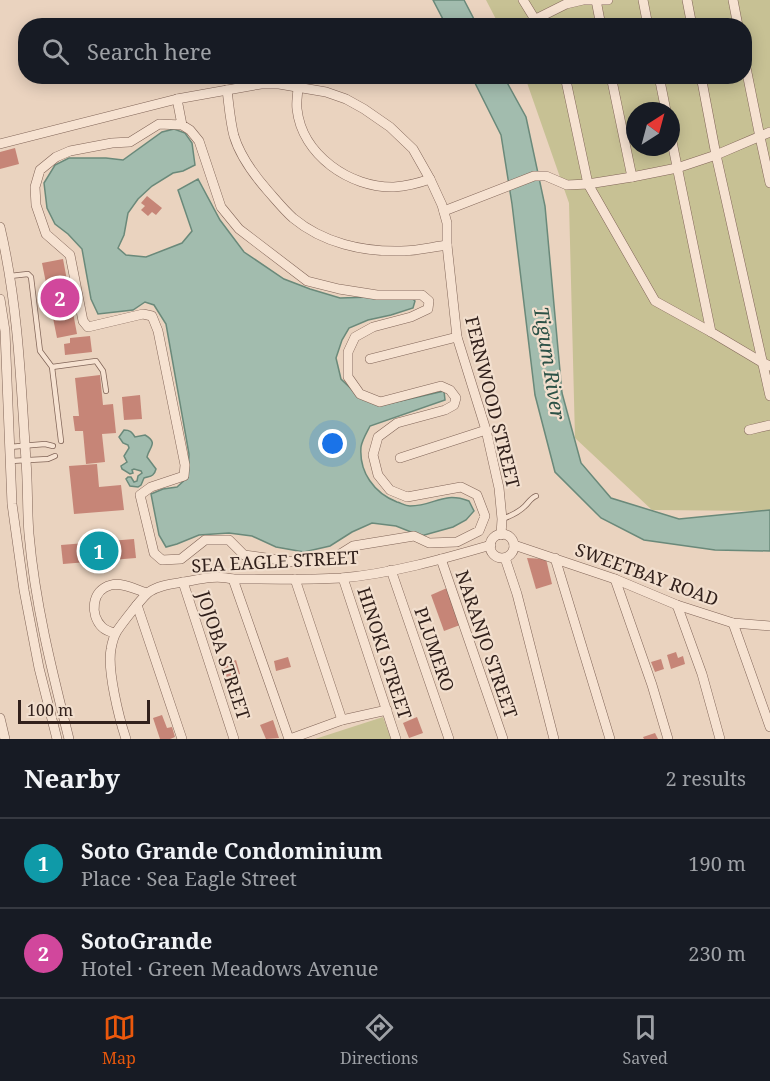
<!DOCTYPE html>
<meta charset="utf-8">
<style>
body{margin:0;font-family:"Noto Serif",serif;background:#20242c;color:#f1f3f6}
.compass{position:absolute;left:626px;top:102px;width:54px;height:54px;border-radius:50%;background:#171b24;box-shadow:0 3px 15px #0003;rotate:36deg}
.scale{position:absolute;left:18px;bottom:15px;width:132px;box-sizing:border-box;padding-left:6px;border:3px solid #32211c;border-top:0;font-size:16px;line-height:21px;white-space:nowrap;color:#32211c;-webkit-text-stroke:4px #f2dfce;paint-order:stroke}
.you{position:absolute;left:333px;top:444px;width:21px;height:21px;margin:-15px;border:4px solid #fff;border-radius:50%;background:#1a73e8;box-shadow:0 0 0 9px #1a73e833}
.badge{display:grid;place-items:center;width:39px;height:39px;border-radius:50%;background:#ea580c;color:#fff;font-size:20px;font-weight:700}
.pin{position:absolute;translate:-50% -50%;border:3px solid #fff;box-shadow:0 2px 6px #0006}
.list{margin:0;padding:0;list-style:none}
h2{display:flex;justify-content:space-between;align-items:center;height:78px;margin:0;padding:0 24px;font-size:26px}
h2 small{font-size:20px;font-weight:400;color:#9ea1a6}
.list li{display:grid;grid-template-columns:39px 1fr auto;gap:18px;align-items:center;box-sizing:border-box;height:90px;padding:0 24px;border-top:2px solid #363941}
.list b{display:block;font-size:22px;white-space:nowrap}
.list p{margin:0;font-size:20px;white-space:nowrap;color:#9ea1a6}
.list em{font-size:20px;font-style:normal;color:#9ea1a6}
.icon{flex:none;width:33px;height:33px;fill:none;stroke:currentColor;stroke-width:2;stroke-linecap:round;stroke-linejoin:round}
.map{position:relative;flex:none;width:770px;height:739px;overflow:hidden}
.search{position:absolute;background:#171b24;box-shadow:0 3px 15px #0003;left:18px;right:18px;top:18px;height:66px;display:flex;align-items:center;gap:15px;box-sizing:border-box;padding:0 21px;border-radius:24px;color:#9ea1a6;font-size:22px}
.sheet{height:258px;background:#171b24}
nav{display:flex;justify-content:space-around;align-items:center;box-sizing:border-box;height:84px;border-top:2px solid #363941;background:#171b24;font-size:16px;color:#9ea1a6}
nav a{display:grid;justify-items:center;gap:3px}
nav .on{color:#ea580c}
.map>svg:first-child{display:block}
.green{fill:#c7c194;fill-rule:evenodd}
.water{fill:#a2bcae;stroke:#6a897a;stroke-width:1.5}
.building{fill:#c68577}
.lines{fill:none;stroke-linecap:round;stroke-linejoin:round}
.lane-casing{stroke:#816558;stroke-width:6}
.street-casing{stroke:#816558;stroke-width:10}
.lane{stroke:#f6e2d1;stroke-width:4.5}
.street{stroke:#f6e2d1;stroke-width:9}
.labels{text-anchor:middle;dominant-baseline:central;stroke-width:4.5;stroke-linejoin:round;paint-order:stroke}
.street-label{font-size:18px;fill:#32211c;stroke:#f2dfce}
.water-label{font-size:20px;font-style:italic;fill:#2c5146;stroke:#f2dfce}
</style>
<div class="map">
<svg width="770" height="739" viewBox="0 0 770 739">
<rect width="100%" height="100%" fill="#ead3bf"/>
<g class="green">
<path d="M486 0H770V511L652 510 575 438 569 203 525 77 744 76V26L499 25ZM635 111H671V147H635Z"/>
<path d="M383 717 391 739H315Z"/>
</g>
<g class="water">
<path d="M433 0H464L477 25H446Z"/>
<path d="M472 77H504L526 117 545 206 562 393 581 463 611 498 679 519 770 510V551L715 550 644 540 601 518 555 472 535 395 512 204 501 135Z"/>
<path d="M174 129 185 133 192 143 195 165 183 171 173 173 152 186 138 199 128 213 124 235 118 248 126 255 146 257 182 243 192 231 178 190 198 179 220 220 244 252 284 279 310 289 340 298 372 297H410L415 301 413 308 391 315 368 320 349 328 342 340 336 358 341 379 361 398 383 405 444 391 445 400 370 426C367 432 362 440 361 447 359 472 374 493 397 502 401 503 405 506 410 506 435 506 442 491 469 501L474 511 466 520 453 527 421 536 396 526 372 523 352 532 330 546 304 552 276 547 252 536 229 533 199 535 177 544 166 547 159 535 151 494 163 489 177 487 188 477 189 454 166 324 154 305 145 302 133 310 98 314 91 299 82 249 68 234 55 224 47 208 44 183 55 165 69 158H106L123 160 162 132Z"/>
<path d="M124 430C130 430 132 432 135 437L145 435C159 443 149 447 147 457L156 469C154 477 150 476 144 478L141 485 138 487 130 486 126 479 128 477H131L134 482 137 481 138 476 142 473 141 471 134 469 132 470 133 473 130 474 122 469 121 466 127 462 124 456 129 448 128 445 123 443 119 437Z"/>
</g>
<g class="building">
<path d="M15 148 19 164 0 169V152Z"/>
<path d="M147 196 162 208 156 215 152 212 148 216 141 210 145 206 141 203Z"/>
<path d="M63 259 77 334 57 338 42 263Z"/>
<path d="M90 336 92 352 65 355 64 344 70 343V338Z"/>
<path d="M100 375 103 405 113 404 116 433 102 434 105 462 86 464 83 431H75L73 416H79L75 378Z"/>
<path d="M140 395 142 419 124 420 122 397Z"/>
<path d="M97 464 99 487 121 485 124 510 74 514 69 466Z"/>
<path d="M134 539 136 558 63 564 61 545Z"/>
<path d="M527 558 546 559 552 584 536 589Z"/>
<path d="M447 588 460 625 444 631 431 595Z"/>
<path d="M676 652 678 658 683 656 685 664 671 669 667 655Z"/>
<path d="M288 657 291 667 276 671 274 661Z"/>
<path d="M661 659 664 669 655 672 651 662Z"/>
<path d="M236 660 240 674 225 678 221 665Z"/>
<path d="M162 715 167 728 172 727 175 737 170 739H160L153 718Z"/>
<path d="M417 717 423 733 409 738 403 723Z"/>
<path d="M273 720 279 738 266 739 260 725Z"/>
<path d="M655 733 658 739H644L643 737Z"/>
</g>
<g class="lines">
<g class="lane-casing">
<g id="lane">
<path d="M10 276 28 274 31 277 40 351 52 367 61 441"/>
<path d="M52 367 96 361 103 371 106 391"/>
<path d="M9 447 45 444 53 446"/>
<path d="M10 461 48 459 55 456"/>
<path d="M502 519C511 516 518 513 525 506 529 502 531 498 536 496"/>
</g>
</g>
<g class="street-casing">
<g id="street">
<path d="M523 0 539 26"/>
<path d="M596 0 601 26"/>
<path d="M643 0 648 26"/>
<path d="M687 0 692 26"/>
<path d="M733 0 738 26"/>
<path d="M536 19 566 4 583 0H608"/>
<path d="M744 58 760 137 770 183"/>
<path d="M565 76 588 184 655 301 711 332"/>
<path d="M611 76 632 177"/>
<path d="M659 76 666 111"/>
<path d="M701 76 716 155 770 396"/>
<path d="M298 86C298 94 296 102 297 109 302 155 350 188 394 187 407 186 419 183 430 179"/>
<path d="M227 90C229 105 230 121 234 136 240 156 254 175 268 191 276 200 284 210 293 218 323 243 363 252 401 251 417 251 432 247 447 245"/>
<path d="M177 99 182 125 190 130 199 141 221 207 239 229 307 281 339 289 377 295H422L429 301 428 309 411 317 373 327 355 337 348 352V377L360 394 380 402 441 386 450 390 456 398 454 405 445 410 397 423 378 437 373 455 378 475 390 490 407 497 461 487 477 495 485 516 479 531 457 542 429 543 414 536 353 546 329 561 295 562 244 555 229 540H205L181 559 162 560 154 553 140 495 151 487 184 476 185 465 158 331 152 316 143 314 88 327 83 321 70 255 46 234 36 205 35 187 40 170 56 157 70 151 112 143 130 142 159 124 182 125"/>
<path d="M671 137 711 332 763 363 770 366"/>
<path d="M0 144 177 99 261 84H279L326 92 346 99 364 109 390 127 413 149 430 179 442 205 447 223V245L457 337 486 430 499 488 502 519 501 535"/>
<path d="M444 211 534 176H546L567 185 588 184 632 177 677 168 716 155 770 132"/>
<path d="M0 227C18 303 21 383 26 461 28 485 27 510 29 534 35 604 52 671 69 739"/>
<path d="M0 299 5 331 12 504 24 590 39 668 57 739"/>
<path d="M370 359 457 337"/>
<path d="M749 430 770 425"/>
<path d="M400 458 486 430"/>
<circle cx="502" cy="546" r="12"/>
<path d="M514 545 615 579 677 605 733 623 770 626"/>
<path d="M505 558 517 594 554 739"/>
<path d="M555 558 610 739"/>
<path d="M441 559 503 739"/>
<path d="M391 570 449 739"/>
<path d="M343 578 396 739"/>
<path d="M233 579 289 739"/>
<path d="M295 579 342 720"/>
<path d="M615 579 652 685 668 739"/>
<path d="M183 582 234 739"/>
<path d="M137 605 182 739"/>
<path d="M677 605 702 674 720 739"/>
<path d="M733 623 770 727"/>
<path d="M115 633C111 632 106 631 102 627 90 615 91 590 111 585 122 582 137 590 147 593"/>
<path d="M0 718 5 739"/>
<path d="M126 739C119 718 107 670 111 649 112 643 114 636 117 631 121 625 143 596 149 592 159 585 172 584 184 582 201 579 215 575 233 579 269 579 305 580 341 578 390 574 443 559 491 545"/>
<path d="M290 739 342 720 387 710"/>
</g>
</g>
<use href="#lane" class="lane"/>
<use href="#street" class="street"/>
</g>
<g class="labels">
<g class="street-label">
<text transform="translate(493 402) rotate(76)">FERNWOOD STREET</text>
<text transform="translate(275 561) rotate(-3)">SEA EAGLE STREET</text>
<text transform="translate(647 574) rotate(20)">SWEETBAY ROAD</text>
<text transform="translate(487 644) rotate(71)">NARANJO STREET</text>
<text transform="translate(435 649) rotate(71)">PLUMERO</text>
<text transform="translate(385 653) rotate(72)">HINOKI STREET</text>
<text transform="translate(224 655) rotate(72)">JOJOBA STREET</text>
</g>
<g class="water-label">
<text transform="translate(550 363) rotate(81)">Tigum River</text>
</g>
</g>
</svg>
<svg class="compass" viewBox="-18 -18 36 36"><path d="M0-13l5 13h-10z" fill="#e53935"/><path d="M0 13l5-13h-10z" fill="#9ea1a6"/></svg>
<div class="scale">100 m</div>
<div class="you"></div>
<div class="pin badge" style="left:99px;top:551px;background:#0f9aa8">1</div>
<div class="pin badge" style="left:60px;top:298px;background:#d1479c">2</div>
<div class="search"><svg class="icon" aria-label="search" viewBox="0 0 24 24"><circle cx="10" cy="10" r="6"/><path d="M15 15l6 6"/></svg>Search here</div>
</div>
<section class="sheet">
<h2>Nearby<small>2 results</small></h2>
<ul class="list">
<li><span class="badge" style="background:#0f9aa8">1</span><div><b>Soto Grande Condominium</b><p>Place · Sea Eagle Street</p></div><em>190 m</em></li>
<li><span class="badge" style="background:#d1479c">2</span><div><b>SotoGrande</b><p>Hotel · Green Meadows Avenue</p></div><em>230 m</em></li>
</ul>
</section>
<nav>
<a class="on"><svg class="icon" aria-label="map" viewBox="0 0 24 24"><path d="M3 6l6-2 6 2 6-2v14l-6 2-6-2-6 2zM9 4v14M15 6v14"/></svg>Map</a>
<a><svg class="icon" aria-label="directions" viewBox="0 0 24 24"><path d="M12 3l9 9-9 9-9-9zM9 14v-3h6M13 9l2 2-2 2"/></svg>Directions</a>
<a><svg class="icon" aria-label="saved" viewBox="0 0 24 24"><path d="M7 4h10v16l-5-4-5 4z"/></svg>Saved</a>
</nav>
